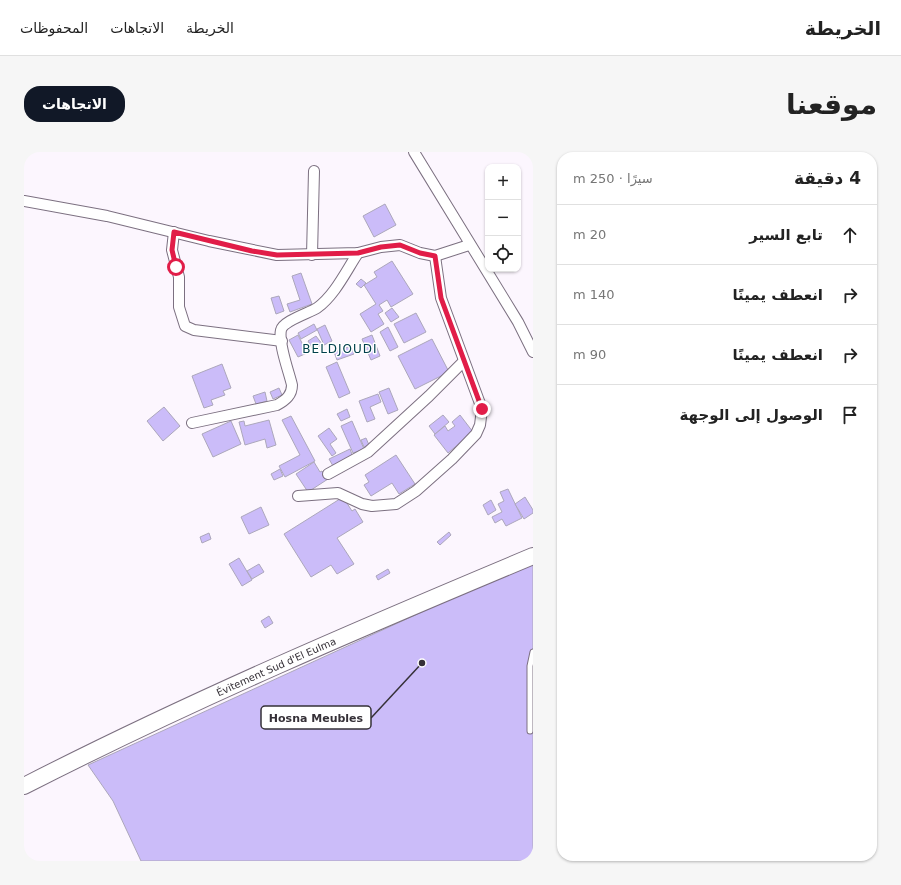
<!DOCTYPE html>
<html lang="ar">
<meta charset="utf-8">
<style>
body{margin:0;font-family:"DejaVu Sans","Noto Naskh Arabic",sans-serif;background:#f6f6f6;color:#222;direction:rtl}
.controls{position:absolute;right:12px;top:12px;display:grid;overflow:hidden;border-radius:8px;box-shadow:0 1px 3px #0004}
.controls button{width:36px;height:36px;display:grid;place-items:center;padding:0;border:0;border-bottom:1px solid #e0e0e0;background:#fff;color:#222;font:20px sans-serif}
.stop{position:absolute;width:12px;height:12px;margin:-9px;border:3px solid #e11d48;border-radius:50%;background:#fff}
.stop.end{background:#e11d48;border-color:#fff;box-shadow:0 1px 4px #0008}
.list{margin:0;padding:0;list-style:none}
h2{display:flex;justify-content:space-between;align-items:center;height:52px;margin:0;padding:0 16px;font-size:17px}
h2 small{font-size:13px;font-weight:400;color:#767676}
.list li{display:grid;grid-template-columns:26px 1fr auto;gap:12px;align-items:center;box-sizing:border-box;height:60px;padding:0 16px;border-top:1px solid #e0e0e0}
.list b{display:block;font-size:15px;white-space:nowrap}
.list em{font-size:13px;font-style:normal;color:#767676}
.icon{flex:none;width:22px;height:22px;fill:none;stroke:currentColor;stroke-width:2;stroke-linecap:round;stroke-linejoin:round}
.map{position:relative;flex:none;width:509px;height:709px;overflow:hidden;direction:ltr;border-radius:16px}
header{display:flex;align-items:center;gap:24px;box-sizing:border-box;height:56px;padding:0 20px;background:#fff;border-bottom:1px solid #e0e0e0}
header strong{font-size:19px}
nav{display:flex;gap:22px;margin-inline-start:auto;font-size:14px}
.intro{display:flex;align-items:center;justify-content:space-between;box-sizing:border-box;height:96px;padding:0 24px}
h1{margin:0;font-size:28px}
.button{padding:10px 18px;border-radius:16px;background:#111827;color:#fff;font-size:14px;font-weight:700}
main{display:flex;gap:24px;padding:0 24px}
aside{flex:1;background:#fff;border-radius:16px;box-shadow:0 1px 3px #0004}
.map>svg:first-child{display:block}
.building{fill:#cbbcf9;stroke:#aca7bb}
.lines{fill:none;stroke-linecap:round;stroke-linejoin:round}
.lane-casing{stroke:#7c7081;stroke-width:7}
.street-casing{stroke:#7c7081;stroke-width:12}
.primary-casing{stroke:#7c7081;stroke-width:18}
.lane{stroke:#fff;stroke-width:5}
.street{stroke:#fff;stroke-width:10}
.primary{stroke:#fff;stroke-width:16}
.route{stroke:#e11d48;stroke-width:5}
.labels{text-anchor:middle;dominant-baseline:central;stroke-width:3;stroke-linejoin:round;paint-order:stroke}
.street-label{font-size:10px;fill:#353037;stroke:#fff}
.quarter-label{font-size:12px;letter-spacing:1px;fill:#00404b;stroke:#fff}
.leader{fill:none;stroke:#353037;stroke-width:1.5}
.callout-dot{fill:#353037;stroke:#fff;stroke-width:1.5}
.callout{fill:#fff;stroke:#353037;stroke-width:1.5}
.callout-label{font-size:11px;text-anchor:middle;font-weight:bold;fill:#353037}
</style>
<header>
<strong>الخريطة</strong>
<nav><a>الخريطة</a><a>الاتجاهات</a><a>المحفوظات</a></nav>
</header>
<div class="intro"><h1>موقعنا</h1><a class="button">الاتجاهات</a></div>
<main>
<aside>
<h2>4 دقيقة<small>سيرًا · 250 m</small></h2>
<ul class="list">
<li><svg class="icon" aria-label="ahead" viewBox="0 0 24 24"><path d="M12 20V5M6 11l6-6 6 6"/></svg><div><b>تابع السير</b></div><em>20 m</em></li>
<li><svg class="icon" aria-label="right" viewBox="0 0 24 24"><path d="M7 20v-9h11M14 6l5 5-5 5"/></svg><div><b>انعطف يمينًا</b></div><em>140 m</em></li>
<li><svg class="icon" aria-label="right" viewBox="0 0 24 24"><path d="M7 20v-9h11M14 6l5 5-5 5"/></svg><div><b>انعطف يمينًا</b></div><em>90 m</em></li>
<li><svg class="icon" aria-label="arrive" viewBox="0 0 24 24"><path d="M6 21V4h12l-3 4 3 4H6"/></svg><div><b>الوصول إلى الوجهة</b></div></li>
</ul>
</aside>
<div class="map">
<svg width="509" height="709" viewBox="0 0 509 709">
<rect width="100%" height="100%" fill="#fcf6fe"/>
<g class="building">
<path d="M361 52 372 73 350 85 339 64Z"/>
<path d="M368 109 389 142 367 155 363 148 355 153 359 159 354 162 360 172 347 180 336 162 352 152 340 133 353 125 350 120Z"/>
<path d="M277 121 288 152 266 160 263 152 276 148 268 124Z"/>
<path d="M337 127 342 131 337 136 332 132Z"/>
<path d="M255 144 260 159 252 162 247 146Z"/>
<path d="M368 156 375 165 367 170 361 161Z"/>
<path d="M392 161 402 180 380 191 370 172Z"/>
<path d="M290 172 293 178 277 187 274 181Z"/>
<path d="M301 173 308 189 300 193 293 177Z"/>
<path d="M364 175 374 195 366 199 356 180Z"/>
<path d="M274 183 283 201 274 205 265 188Z"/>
<path d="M348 183 356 204 347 208 338 187Z"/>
<path d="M292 184 298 192 289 198 284 189Z"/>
<path d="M408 187 425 220 391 237 374 204Z"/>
<path d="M327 194 330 202 313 208 310 200Z"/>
<path d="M313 210 326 241 315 246 302 215Z"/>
<path d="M198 212 207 236 199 239 201 243 187 248 189 253 180 256 168 224Z"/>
<path d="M255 236 258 243 249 247 246 240Z"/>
<path d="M365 236 374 258 364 262 355 240Z"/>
<path d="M241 240 243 249 232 252 229 244Z"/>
<path d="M354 242 357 250 346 255 351 267 343 270 335 249Z"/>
<path d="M140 255 156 274 139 289 123 269Z"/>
<path d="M323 257 326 265 317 269 313 262Z"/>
<path d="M419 263 425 270 411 282 405 274Z"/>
<path d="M436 263 449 280 424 301 410 283 421 274 424 279 431 274 428 270Z"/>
<path d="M267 264 291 309 261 325 255 314 276 303 258 268Z"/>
<path d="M245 268 252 293 243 296 241 287 221 293 215 270 220 269 221 274Z"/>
<path d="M207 269 217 292 189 305 178 282Z"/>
<path d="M328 269 340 297 329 301 317 274Z"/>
<path d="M305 276 313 287 306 292 312 301 308 304 294 284Z"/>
<path d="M342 286 345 293 340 295 337 288Z"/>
<path d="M326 297 329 305 309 314 305 307Z"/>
<path d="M372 303 391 332 375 342 368 331 347 344 340 333 345 330 341 323Z"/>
<path d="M290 310 296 320 298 319 304 327 284 340 272 322Z"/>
<path d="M256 317 259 324 250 328 247 322Z"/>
<path d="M484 337 498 366 482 374 478 367 471 371 468 365 478 360 474 352 480 349 476 340Z"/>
<path d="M319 345 328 359 331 357 339 370 313 386 330 412 313 422 307 413 287 425 260 382Z"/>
<path d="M501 345 509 358V361L500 367 491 352Z"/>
<path d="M467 348 472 358 464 363 459 353Z"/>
<path d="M237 355 245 373 225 382 217 365Z"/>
<path d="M425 380 427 383 416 393 413 390Z"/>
<path d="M185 381 187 387 178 391 176 385Z"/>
<path d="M215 406 228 428 218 434 205 412Z"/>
<path d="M509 409V709H117L89 649 64 613Z"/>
<path d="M235 412 240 420 228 427 223 419Z"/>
<path d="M364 417 366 421 354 428 352 424Z"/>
<path d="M245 464 249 471 241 476 237 469Z"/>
</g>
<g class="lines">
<g class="lane-casing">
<path id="lane" d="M506 579V514L509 500"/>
</g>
<g class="street-casing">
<g id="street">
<path d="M390 0 494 170 509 200"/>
<path d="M0 49 83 64 185 89 253 103 334 101 357 95 376 93 396 101 411 104 445 93"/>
<path d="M150 80 148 98 155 125V155L161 174 170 178 258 189"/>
<path d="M288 103 290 19"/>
<path d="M168 271 253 253C262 248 268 243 268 233 265 220 254 191 257 178 259 169 285 161 293 156 311 143 322 119 334 101"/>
<path d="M304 322 344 300 405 244 439 210"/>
<path d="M274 344 314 341 338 352 348 354 372 352 392 339 428 307 452 282 456 273 458 257 417 146 411 104"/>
</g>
</g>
<g class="primary-casing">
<g id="primary">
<path id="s1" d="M0 634C166 549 337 476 509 404"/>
</g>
</g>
<use href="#lane" class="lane"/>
<use href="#street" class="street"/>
<use href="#primary" class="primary"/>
</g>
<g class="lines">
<path class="route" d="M152 115 148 98 150 80 228 99 253 103 334 101 357 95 376 93 396 101 411 104 417 146 458 257"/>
</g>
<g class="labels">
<g class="street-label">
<text stroke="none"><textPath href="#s1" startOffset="279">Évitement Sud d'El Eulma</textPath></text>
</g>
<g class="quarter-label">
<text x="316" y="197">BELDJOUDI</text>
</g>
</g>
<path class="leader" d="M398 511L347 566"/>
<circle class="callout-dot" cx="398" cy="511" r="4"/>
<rect class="callout" x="237" y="554" width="110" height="23" rx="4"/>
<g class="callout-label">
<text x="292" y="570">Hosna Meubles</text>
</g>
</svg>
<div class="controls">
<button>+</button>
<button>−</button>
<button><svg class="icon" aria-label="locate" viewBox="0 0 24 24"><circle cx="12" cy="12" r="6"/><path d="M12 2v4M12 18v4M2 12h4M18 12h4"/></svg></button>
</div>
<div class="stop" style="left:152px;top:115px"></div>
<div class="stop end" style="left:458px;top:257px"></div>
</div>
</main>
